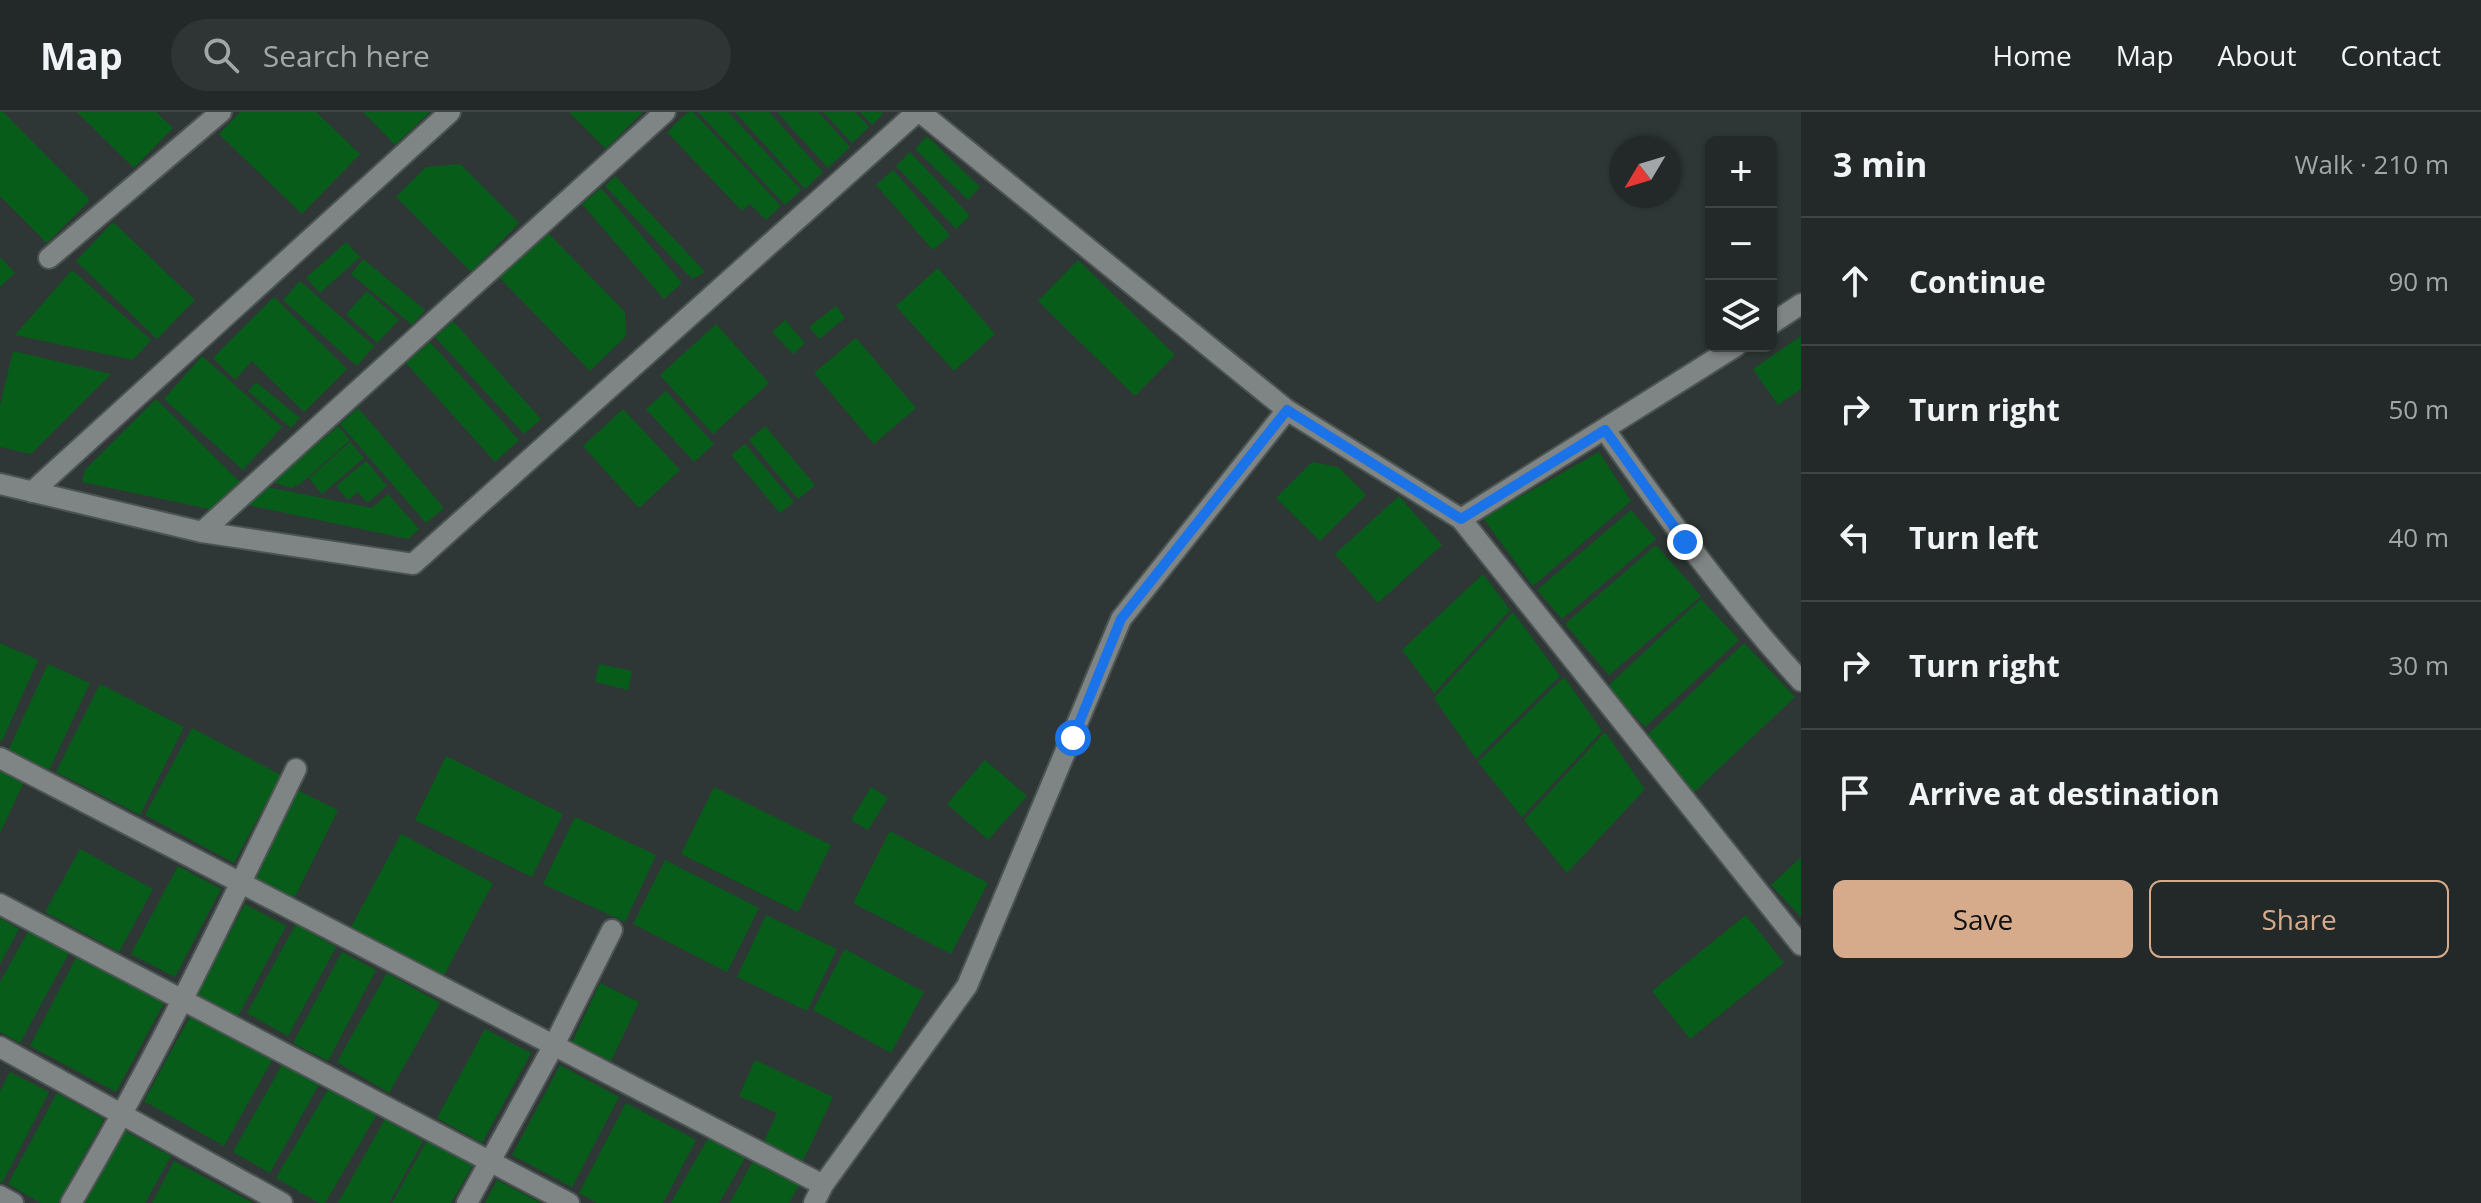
<!DOCTYPE html>
<meta charset="utf-8">
<style>
body{margin:0;font-family:"Open Sans",sans-serif;background:#2e3534;color:#f1f3f6}
.controls{position:absolute;right:24px;top:24px;display:grid;overflow:hidden;border-radius:12px;box-shadow:0 2px 6px #0004}
.controls button{width:72px;height:72px;display:grid;place-items:center;padding:0;border:0;border-bottom:2px solid #3f4545;background:#222928;color:#f1f3f6;font:40px sans-serif}
.compass{position:absolute;left:1609px;top:24px;width:72px;height:72px;border-radius:50%;background:#222928;box-shadow:0 2px 6px #0004;rotate:232deg}
.stop{position:absolute;width:24px;height:24px;margin:-18px;border:6px solid #1a73e8;border-radius:50%;background:#fff}
.stop.end{background:#1a73e8;border-color:#fff;box-shadow:0 2px 8px #0008}
.list{margin:0;padding:0;list-style:none}
h2{display:flex;justify-content:space-between;align-items:center;height:104px;margin:0;padding:0 32px;font-size:34px}
h2 small{font-size:26px;font-weight:400;color:#a2a6a8}
.list li{display:grid;grid-template-columns:52px 1fr auto;gap:24px;align-items:center;box-sizing:border-box;height:128px;padding:0 32px;border-top:2px solid #3f4545}
.list b{display:block;font-size:30px;white-space:nowrap}
.list em{font-size:26px;font-style:normal;color:#a2a6a8}
.actions{display:flex;gap:16px;padding:24px 32px}
.actions a{flex:1;padding:18px 0;border:2px solid #d6ab8b;border-radius:12px;text-align:center;font-size:28px;color:#d6ab8b}
.actions .main{background:#d6ab8b;color:#111}
.icon{flex:none;width:44px;height:44px;fill:none;stroke:currentColor;stroke-width:2;stroke-linecap:round;stroke-linejoin:round}
.map{position:relative;flex:none;width:1801px;height:1091px;overflow:hidden}
header{display:flex;align-items:center;gap:48px;box-sizing:border-box;height:112px;padding:0 40px;background:#222928;border-bottom:2px solid #3f4545}
header strong{font-size:38px}
nav{display:flex;gap:44px;margin-inline-start:auto;font-size:28px}
.search{width:560px;height:72px;background:#2e3534;display:flex;align-items:center;gap:20px;box-sizing:border-box;padding:0 28px;border-radius:44px;color:#a2a6a8;font-size:30px}
main{display:flex}
aside{flex:1;background:#222928}
.map>svg:first-child{display:block}
.building{fill:#075c1a}
.lines{fill:none;stroke-linecap:round;stroke-linejoin:round}
.minor-casing{stroke:#4b5452;stroke-width:24}
.minor{stroke:#7f8485;stroke-width:20}
.route{stroke:#1a73e8;stroke-width:10}
</style>
<header>
<strong>Map</strong>
<div class="search"><svg class="icon" aria-label="search" viewBox="0 0 24 24"><circle cx="10" cy="10" r="6"/><path d="M15 15l6 6"/></svg>Search here</div>
<nav><a>Home</a><a>Map</a><a>About</a><a>Contact</a></nav>
</header>
<main>
<div class="map">
<svg width="1801" height="1091" viewBox="0 0 1801 1091">
<rect width="100%" height="100%" fill="#2e3735"/>
<g class="building">
<path d="M0 0H3L90 88 47 131 0 84Z"/>
<path d="M77 0H156L173 16 134 56Z"/>
<path d="M240 0H316L360 42 302 102 219 22Z"/>
<path d="M363 0H430L395 33Z"/>
<path d="M569 0H643L606 37Z"/>
<path d="M688 0H693L781 94 766 108 750 92 742 99 667 20Z"/>
<path d="M698 0H728L801 78 785 93Z"/>
<path d="M735 0H769L823 60 805 77Z"/>
<path d="M777 0H818L850 35 828 56Z"/>
<path d="M823 0H855L869 15 852 31Z"/>
<path d="M860 0H881L883 2 872 13Z"/>
<path d="M927 24 980 75 968 88 915 37Z"/>
<path d="M910 40 970 104 956 117 896 54Z"/>
<path d="M460 52 519 111 471 160 396 85 426 55Z"/>
<path d="M893 58 950 123 933 138 876 73Z"/>
<path d="M615 64 705 160 692 167 605 74Z"/>
<path d="M601 76 682 171 664 187 582 92Z"/>
<path d="M113 110 195 188 157 227 76 149Z"/>
<path d="M545 118 625 200 626 224 590 259 498 164Z"/>
<path d="M346 130 360 145 320 181 306 166Z"/>
<path d="M0 145 15 161 0 175Z"/>
<path d="M363 147 425 198 412 213 351 162Z"/>
<path d="M1078 148 1175 243 1135 284 1038 189Z"/>
<path d="M938 156 995 222 954 259 896 194Z"/>
<path d="M72 158 151 228 133 248 15 223Z"/>
<path d="M300 169 374 234 357 254 283 188Z"/>
<path d="M367 179 399 208 377 231 346 202Z"/>
<path d="M274 185 347 257 304 300 252 249 235 268 213 246Z"/>
<path d="M836 194 845 206 819 227 809 215Z"/>
<path d="M785 208 805 231 793 242 772 220Z"/>
<path d="M453 209 541 307 524 322 435 225Z"/>
<path d="M716 212 769 271 713 322 660 263Z"/>
<path d="M1801 224V277L1778 293 1753 257Z"/>
<path d="M856 226 916 296 874 332 814 261Z"/>
<path d="M430 230 519 328 495 350 406 251Z"/>
<path d="M13 239 111 262 31 342 0 335V293Z"/>
<path d="M202 244 282 315 243 358 164 287Z"/>
<path d="M256 270 300 306 291 316 248 279Z"/>
<path d="M666 279 714 332 694 350 646 297Z"/>
<path d="M156 287 241 371 214 398 82 370 85 358Z"/>
<path d="M358 296 444 396 426 411 340 312Z"/>
<path d="M623 297 680 358 639 396 583 334Z"/>
<path d="M338 314 350 328 300 372 291 376 273 370Z"/>
<path d="M765 314 815 373 798 387 749 328Z"/>
<path d="M350 330 364 346 322 382 309 366Z"/>
<path d="M745 332 794 390 780 401 731 343Z"/>
<path d="M1599 340 1631 389 1533 474 1483 406Z"/>
<path d="M366 349 387 374 367 391 358 380 348 388 336 374Z"/>
<path d="M1312 350 1338 355 1366 383 1320 429 1276 386Z"/>
<path d="M267 375 372 396 388 382 419 417 408 427 248 393Z"/>
<path d="M1399 384 1442 433 1378 491 1335 442Z"/>
<path d="M1631 398 1656 427 1562 507 1537 478Z"/>
<path d="M1656 433 1701 484 1609 563 1565 512Z"/>
<path d="M1483 462 1510 498 1434 581 1402 538Z"/>
<path d="M1701 487 1739 528 1645 615 1607 575Z"/>
<path d="M1513 500 1560 564 1476 647 1434 586Z"/>
<path d="M0 531 38 548 2 629 0 628Z"/>
<path d="M1744 531 1795 585 1693 681 1643 627Z"/>
<path d="M48 552 90 571 49 658 8 639Z"/>
<path d="M599 552 632 559 628 578 595 570Z"/>
<path d="M1564 565 1602 619 1522 705 1478 650Z"/>
<path d="M100 572 184 615 140 703 56 660Z"/>
<path d="M192 616 281 663 234 751 145 703Z"/>
<path d="M1605 620 1645 677 1567 761 1524 708Z"/>
<path d="M446 644 563 702 532 765 415 708Z"/>
<path d="M985 648 1027 684 988 728 947 692Z"/>
<path d="M0 658 24 670 0 721Z"/>
<path d="M714 675 831 733 798 800 681 742Z"/>
<path d="M871 675 888 686 868 718 851 708Z"/>
<path d="M295 677 338 698 291 793 248 771Z"/>
<path d="M575 705 656 743 625 810 543 772Z"/>
<path d="M890 719 988 771 951 842 853 791Z"/>
<path d="M401 722 493 771 442 867 350 817Z"/>
<path d="M80 737 153 777 119 840 45 800Z"/>
<path d="M1801 745V805L1771 773Z"/>
<path d="M665 748 759 796 727 860 633 812Z"/>
<path d="M178 754 221 777 175 865 131 842Z"/>
<path d="M245 792 286 814 238 904 197 883Z"/>
<path d="M766 803 837 837 807 899 737 865Z"/>
<path d="M1746 803 1784 851 1690 927 1652 879Z"/>
<path d="M0 806 19 817 0 852Z"/>
<path d="M296 812 336 835 288 924 247 901Z"/>
<path d="M29 818 69 841 20 931 0 920V870Z"/>
<path d="M845 837 924 880 891 941 813 898Z"/>
<path d="M342 840 376 858 328 949 293 931Z"/>
<path d="M78 842 165 889 116 980 30 934Z"/>
<path d="M387 861 440 891 389 981 337 950Z"/>
<path d="M600 871 639 890 611 949 572 930Z"/>
<path d="M191 903 272 948 224 1034 144 989Z"/>
<path d="M485 917 531 941 482 1031 437 1006Z"/>
<path d="M755 948 833 985 803 1049 763 1031 777 1001 739 984Z"/>
<path d="M283 951 319 972 270 1061 233 1040Z"/>
<path d="M560 953 619 985 572 1075 512 1043Z"/>
<path d="M10 960 49 980 2 1071 0 1070V979Z"/>
<path d="M330 974 377 1002 325 1091H319L276 1066Z"/>
<path d="M57 981 104 1007 58 1091H41L8 1072Z"/>
<path d="M626 991 696 1028 663 1091H597L579 1081Z"/>
<path d="M385 1007 423 1029 389 1091H338Z"/>
<path d="M125 1019 171 1044 145 1091H85Z"/>
<path d="M709 1025 745 1046 719 1091H671Z"/>
<path d="M428 1027 473 1053 451 1091H392Z"/>
<path d="M755 1045 801 1070 789 1091H730Z"/>
<path d="M174 1049 253 1091H152Z"/>
<path d="M497 1068 541 1091H485Z"/>
</g>
<g class="lines">
<g class="minor-casing">
<g id="minor">
<path d="M920 0 1287 298 1461 407 1736 234"/>
<path d="M49 146 221 0"/>
<path d="M1771 212 1801 192"/>
<path d="M1605 318C1667 405 1729 490 1801 569"/>
<path d="M0 372 202 420 413 452 917 0"/>
<path d="M32 380 450 0"/>
<path d="M1461 407 1801 833"/>
<path d="M202 420 665 0"/>
<path d="M0 646 823 1073"/>
<path d="M0 792 569 1091"/>
<path d="M0 935 282 1091"/>
<path d="M0 1084 13 1091"/>
<path d="M71 1091C154 951 225 804 296 657"/>
<path d="M467 1091 554 933 612 818"/>
<path d="M814 1091 823 1073 967 874 1121 507 1287 298"/>
</g>
</g>
<use href="#minor" class="minor"/>
</g>
<g class="lines">
<path class="route" d="M1073 626 1121 507 1287 298 1461 407 1605 318 1685 430"/>
</g>
</svg>
<div class="controls">
<button>+</button>
<button>−</button>
<button><svg class="icon" aria-label="layers" viewBox="0 0 24 24"><path d="M12 4l9 5-9 5-9-5zM3 14l9 5 9-5"/></svg></button>
</div>
<svg class="compass" viewBox="-18 -18 36 36"><path d="M0-13l5 13h-10z" fill="#e53935"/><path d="M0 13l5-13h-10z" fill="#a2a6a8"/></svg>
<div class="stop" style="left:1073px;top:626px"></div>
<div class="stop end" style="left:1685px;top:430px"></div>
</div>
<aside>
<h2>3 min<small>Walk · 210 m</small></h2>
<ul class="list">
<li><svg class="icon" aria-label="ahead" viewBox="0 0 24 24"><path d="M12 20V5M6 11l6-6 6 6"/></svg><div><b>Continue</b></div><em>90 m</em></li>
<li><svg class="icon" aria-label="right" viewBox="0 0 24 24"><path d="M7 20v-9h11M14 6l5 5-5 5"/></svg><div><b>Turn right</b></div><em>50 m</em></li>
<li><svg class="icon" aria-label="left" viewBox="0 0 24 24"><path d="M17 20v-9H6M10 6l-5 5 5 5"/></svg><div><b>Turn left</b></div><em>40 m</em></li>
<li><svg class="icon" aria-label="right" viewBox="0 0 24 24"><path d="M7 20v-9h11M14 6l5 5-5 5"/></svg><div><b>Turn right</b></div><em>30 m</em></li>
<li><svg class="icon" aria-label="arrive" viewBox="0 0 24 24"><path d="M6 21V4h12l-3 4 3 4H6"/></svg><div><b>Arrive at destination</b></div></li>
</ul>
<div class="actions"><a class="main">Save</a><a>Share</a></div>
</aside>
</main>
